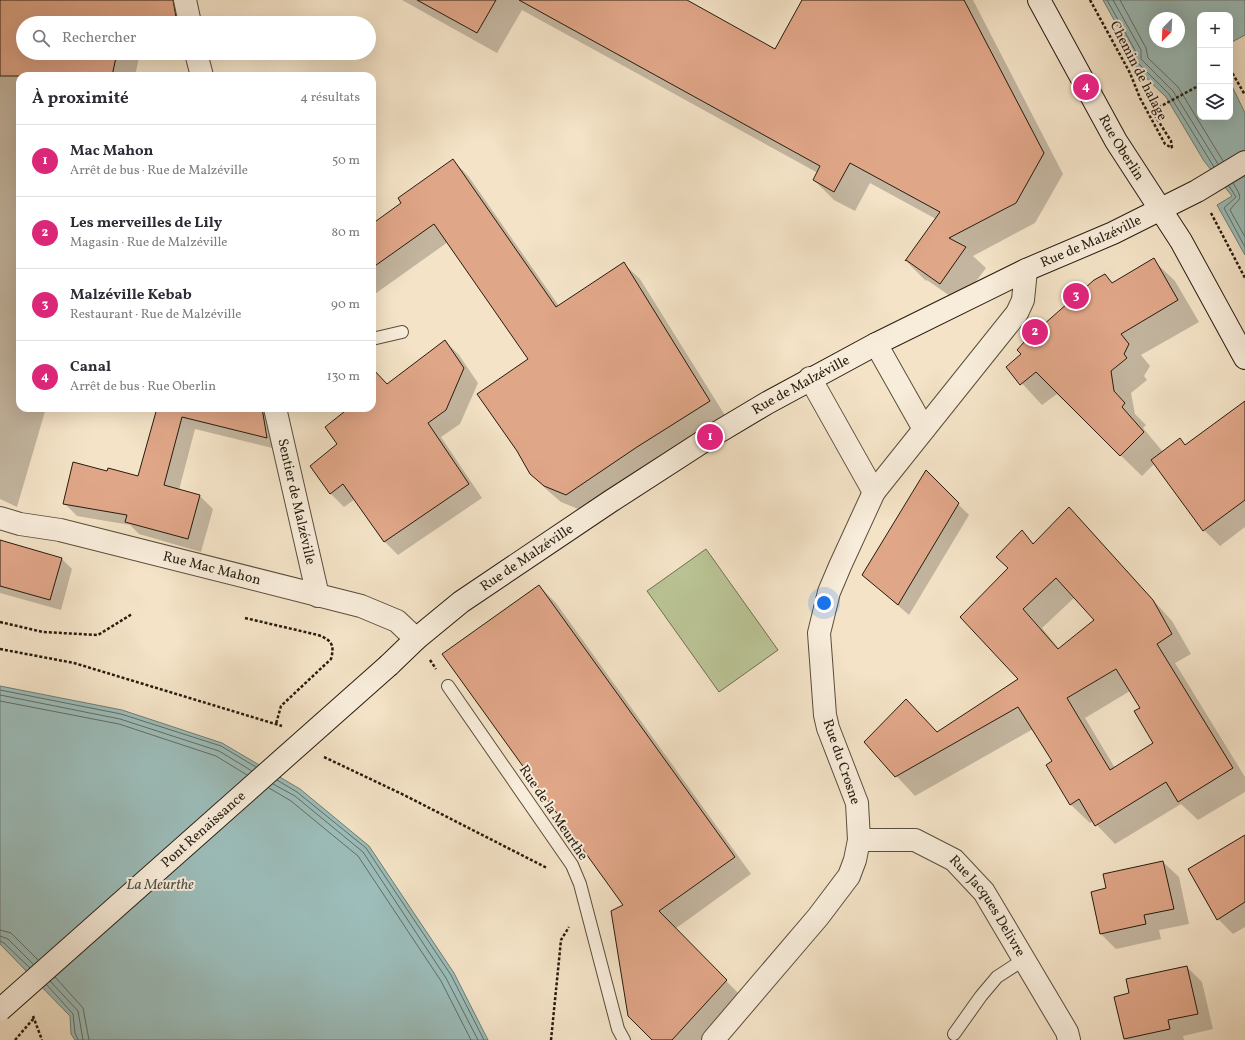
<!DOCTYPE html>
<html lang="fr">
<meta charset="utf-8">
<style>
body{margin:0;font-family:Vollkorn,serif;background:#f7f7f7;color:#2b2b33}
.controls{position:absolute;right:12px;top:12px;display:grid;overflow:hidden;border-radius:8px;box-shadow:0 4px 16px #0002}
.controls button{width:36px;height:36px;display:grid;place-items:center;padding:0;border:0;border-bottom:1px solid #e1e1e2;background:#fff;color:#2b2b33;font:20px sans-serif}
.compass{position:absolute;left:1149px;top:12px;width:36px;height:36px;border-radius:50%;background:#fff;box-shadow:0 4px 16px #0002;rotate:204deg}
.you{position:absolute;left:824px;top:603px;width:14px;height:14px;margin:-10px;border:3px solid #fff;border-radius:50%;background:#1a73e8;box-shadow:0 0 0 6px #1a73e833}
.badge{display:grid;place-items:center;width:26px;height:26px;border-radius:50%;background:#db2777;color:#fff;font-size:13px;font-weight:700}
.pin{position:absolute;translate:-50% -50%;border:2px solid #fff;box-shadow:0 1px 4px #0006}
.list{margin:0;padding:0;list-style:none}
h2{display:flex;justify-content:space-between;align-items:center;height:52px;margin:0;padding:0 16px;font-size:17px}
h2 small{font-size:13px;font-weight:400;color:#7c7c81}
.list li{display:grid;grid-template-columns:26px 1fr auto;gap:12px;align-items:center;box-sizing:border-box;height:72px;padding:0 16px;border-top:1px solid #e1e1e2}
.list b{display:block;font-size:15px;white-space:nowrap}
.list p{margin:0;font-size:13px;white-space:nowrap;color:#7c7c81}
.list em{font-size:13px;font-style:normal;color:#7c7c81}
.icon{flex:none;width:22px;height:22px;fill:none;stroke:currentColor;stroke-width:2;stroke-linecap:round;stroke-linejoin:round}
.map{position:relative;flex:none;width:1245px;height:1040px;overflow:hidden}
.search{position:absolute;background:#fff;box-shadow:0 4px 16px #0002;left:16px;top:16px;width:360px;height:44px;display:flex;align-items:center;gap:10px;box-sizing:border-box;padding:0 14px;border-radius:22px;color:#7c7c81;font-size:15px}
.panel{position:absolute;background:#fff;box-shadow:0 4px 16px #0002;left:16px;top:72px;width:360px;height:340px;border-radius:12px}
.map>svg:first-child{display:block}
.green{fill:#bac496;stroke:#707052}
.water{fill:#9cbdba;stroke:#6d7d75;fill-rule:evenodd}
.shadow{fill:#0003;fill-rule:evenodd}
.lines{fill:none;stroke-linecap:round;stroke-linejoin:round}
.shore{stroke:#626c64;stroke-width:1}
.building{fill:#e0a688;stroke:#271c0e;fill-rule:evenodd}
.lane-casing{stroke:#5a4e3c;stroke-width:14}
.street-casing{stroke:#5a4e3c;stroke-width:24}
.secondary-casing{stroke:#271c0e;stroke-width:24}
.path{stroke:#271c0e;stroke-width:2.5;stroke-dasharray:3 2;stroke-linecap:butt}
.lane{stroke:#f8eddb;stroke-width:12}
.street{stroke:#f8eddb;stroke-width:22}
.secondary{stroke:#f8eddb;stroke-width:22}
.secondary-bridge-casing{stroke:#271c0e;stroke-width:24;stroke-linecap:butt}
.secondary-bridge{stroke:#f8eddb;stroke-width:22}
.labels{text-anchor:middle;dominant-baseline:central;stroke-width:4;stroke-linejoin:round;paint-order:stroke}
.street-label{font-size:14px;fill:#271c0e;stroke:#f8eddb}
.water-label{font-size:15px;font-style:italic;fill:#50544a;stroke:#f8eddb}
</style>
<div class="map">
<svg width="1245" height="1040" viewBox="0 0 1245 1040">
<rect width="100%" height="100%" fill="#f4e3c7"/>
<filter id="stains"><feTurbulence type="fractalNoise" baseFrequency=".005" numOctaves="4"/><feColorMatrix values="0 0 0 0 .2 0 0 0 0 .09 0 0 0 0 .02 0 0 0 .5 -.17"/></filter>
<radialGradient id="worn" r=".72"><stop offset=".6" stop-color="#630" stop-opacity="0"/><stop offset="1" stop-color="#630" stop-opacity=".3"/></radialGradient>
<path class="green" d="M706 549 778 650 719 692 647 591Z"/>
<g class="water">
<path d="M1103 0H1245V35L1230 43V15H1200V117H1230V82L1245 113V255L1217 205 1232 196 1204 161 1166 97 1140 72 1132 61 1133 54ZM1155 18H1179V42H1155Z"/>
<path d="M0 686 122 710 222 743 300 789 369 846 454 973 488 1040H75L71 1034 70 1016 0 944Z"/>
</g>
<g class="shadow">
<path d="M0 0H187L192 23H23V53H140L135 76H20V408H46L17 507 0 499Z"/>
<path d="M402 0H685L775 50 803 0H973L1063 174 1035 223 973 256 986 268 960 303 927 280 926 281 906 261 936 219 870 183 855 211 834 200 814 180 818 173 522 10 497 53Z"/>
<path d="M453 160 469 177 559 306 623 263 640 279 726 417 583 511 561 502 547 490 530 473 529 359 448 242 372 296V225L403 203Z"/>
<path d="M1153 260 1175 281 1199 322 1141 355 1150 366 1144 376 1147 380 1131 393 1135 414 1146 425 1143 428 1163 452 1180 440 1186 446 1245 410V527L1220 546 1204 530 1155 463 1142 476 1057 394 1042 405 1007 367 1105 275 1113 284Z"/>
<path d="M445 341 459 355 478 383 460 424 441 437 482 498 398 555 384 541 355 499 344 507 330 493 338 445 351 408H372V392L387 385Z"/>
<path d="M158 408H270L280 450 195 429 179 490 200 496 213 509 201 552 139 534 130 525 77 516 64 503 108 472 138 477Z"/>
<path d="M926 472 969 515 909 615 863 575Z"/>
<path d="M1088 528 1172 621 1191 654 1175 663 1245 777V792L1198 820 1181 804 1115 844 1093 821 1090 823 1070 804 1053 761 1033 729 915 796 865 742 937 732 1020 679 1009 569 1022 532 1034 544ZM1075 597 1095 620 1059 649 1042 628ZM1130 691 1141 708 1155 744 1115 768 1085 718Z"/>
<path d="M0 541 62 559 72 569 61 610 0 593Z"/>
<path d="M539 586 556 603 751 874 675 929 743 998 704 1040H654L624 905Z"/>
<path d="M1245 836V927L1233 934 1218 919Z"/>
<path d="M1163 862 1179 877 1189 924 1159 930 1161 939 1116 949 1101 934 1107 889Z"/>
<path d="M1187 967 1202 982 1213 1029 1183 1036 1184 1040H1126L1124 1039 1130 994Z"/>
</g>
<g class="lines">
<g class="shore">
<path d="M1107 0 1136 52V61L1169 94 1214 167"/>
<path d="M1113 0 1141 50V59L1173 91 1218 164"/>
<path d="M1120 0 1146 48 1148 58 1178 87 1223 161"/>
<path d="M1233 183C1245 202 1239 197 1230 210L1245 237"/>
<path d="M1229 186 1236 197 1224 208 1245 247"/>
<path d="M0 690 121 714 221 746 256 767"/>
<path d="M0 695 120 719 219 751 252 771"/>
<path d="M0 701 119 724 216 756 247 775"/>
<path d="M277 780 297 792 366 848 451 975 484 1040"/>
<path d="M273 784 295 796 363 852 446 978 478 1040"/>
<path d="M269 788 291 801 358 856 441 981 471 1040"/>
<path d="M0 930 11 933 38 960"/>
<path d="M0 936 8 939 33 964"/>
<path d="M0 941 4 943 30 968"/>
<path d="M55 977 83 1008 89 1040"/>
<path d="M50 981 78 1011 83 1040"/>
<path d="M47 985 73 1014 75 1033 78 1040"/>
</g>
</g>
<g class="building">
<path d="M0 0H173L177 23H23V53H117L112 76H0Z"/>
<path d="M417 0H496L477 33Z"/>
<path d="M519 0H687L775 49 802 0H964L1044 153 1016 203 949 238 966 247 940 284 906 260 905 261 940 212 850 163 834 192 813 180 820 166Z"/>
<path d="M453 159 556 307 624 262 710 401 637 447 566 495 544 486 530 474 517 451 477 394 528 359 434 224 372 268V224L401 203 398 198Z"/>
<path d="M1154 258 1178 300 1121 334 1129 344 1124 354 1127 358 1111 371 1114 391 1125 403 1122 407 1144 432 1120 456 1036 372 1020 385 1006 367 1021 354 1017 350 1025 341 1094 280 1105 274 1112 283Z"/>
<path d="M445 340 464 368 446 410 428 423 469 484 384 542 343 484 330 494 310 466 337 444 325 427 349 408H372V368L387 384Z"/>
<path d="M1245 401V500L1203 531 1151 460 1180 438 1185 445Z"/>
<path d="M157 408H262L267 438 182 417 164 485 200 495 188 539 125 522 127 515 63 504 73 462 107 471 108 468 138 476Z"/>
<path d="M926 470 959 503 898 605 862 575Z"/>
<path d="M1069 507 1153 600 1172 634 1157 644 1233 768 1178 802 1166 782 1095 826 1079 799 1070 805 1046 765 1052 761 1018 707 895 777 864 742 906 699 937 732 1018 679 960 617 1008 568 996 557 1022 530 1033 544ZM1056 578 1094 620 1058 649 1023 609ZM1116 669 1140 708 1134 711 1153 743 1110 770 1067 698Z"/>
<path d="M0 540 62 558 50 600 0 586Z"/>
<path d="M539 585 735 857 659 911 727 980 672 1040H652L628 1016 611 911 623 905 442 654Z"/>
<path d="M1245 835V902L1217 920 1188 869Z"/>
<path d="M1163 861 1174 909 1144 915 1146 924 1100 934 1091 892 1106 888 1103 874Z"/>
<path d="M1187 966 1198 1014 1168 1020 1170 1029 1124 1039 1114 997 1129 993 1126 979Z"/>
</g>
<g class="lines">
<g class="lane-casing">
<g id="lane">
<path d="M372 339 402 332"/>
<path d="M448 686 572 865 580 884 618 1029 624 1040"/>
<path d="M954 1034 981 996 997 977 1023 960"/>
</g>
</g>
<g class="street-casing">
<g id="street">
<path d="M185 0 190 23"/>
<path d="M196 53 202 76"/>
<path d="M876 344 924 429"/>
<path d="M810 378 874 492"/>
<path id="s1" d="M275 408 318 596"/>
<path id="s2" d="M0 518 20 524 60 530 361 606 397 621 416 639"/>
<path id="s3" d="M859 840H915L954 860 984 892 1067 1032 1069 1040"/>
<path d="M713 1040 818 917 849 876 855 860 859 840 857 803 828 728 825 715 819 633 829 592 840 566 874 492 1017 313 1023 300 1026 270"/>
</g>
</g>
<g class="secondary-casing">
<g id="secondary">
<path id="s4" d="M1039 0 1116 141 1181 241 1245 358"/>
<path id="s5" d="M389 665 416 639 461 602 611 501 710 437 767 403 876 344 1026 270 1113 233 1197 191 1245 162"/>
</g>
</g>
<g class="path">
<path d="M1090 0 1130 73 1140 98 1165 144 1172 148"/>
<path d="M1230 69 1245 95"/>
<path d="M1172 148 1171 141 1152 111 1200 85"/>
<path d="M1211 213 1245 278"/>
<path d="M245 618 318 635C331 640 335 644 331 659L281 706 276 724"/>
<path d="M0 622 43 632 98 635 132 614"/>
<path d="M0 649 74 663 282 726"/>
<path d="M430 660 436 669"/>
<path d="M324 757 404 795 547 868"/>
<path d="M33 1016 42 1040"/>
<path d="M15 1040 34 1018"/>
<path d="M551 1040 561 940 569 927"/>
</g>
<use href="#lane" class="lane"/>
<use href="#street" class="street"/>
<use href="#secondary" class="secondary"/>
<g class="secondary-bridge-casing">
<g id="secondary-bridge">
<path id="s6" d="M0 1010 389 665"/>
</g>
</g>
<use href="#secondary-bridge" class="secondary-bridge"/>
</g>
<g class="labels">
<g class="street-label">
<text transform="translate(1138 71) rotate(63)">Chemin de halage</text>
<text stroke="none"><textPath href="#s4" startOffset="169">Rue Oberlin</textPath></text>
<text stroke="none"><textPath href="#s5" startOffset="823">Rue de Malzéville</textPath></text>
<text stroke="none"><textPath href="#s5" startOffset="499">Rue de Malzéville</textPath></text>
<text stroke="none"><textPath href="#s1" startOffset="96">Sentier de Malzéville</textPath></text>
<text stroke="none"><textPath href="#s5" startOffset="175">Rue de Malzéville</textPath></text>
<text stroke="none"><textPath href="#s2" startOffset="218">Rue Mac Mahon</textPath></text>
<text transform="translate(841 762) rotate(71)">Rue du Crosne</text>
<text transform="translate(553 813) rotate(56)">Rue de la Meurthe</text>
<text stroke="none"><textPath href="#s6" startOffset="272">Pont Renaissance</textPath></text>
<text stroke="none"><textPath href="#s3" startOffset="157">Rue Jacques Delivre</textPath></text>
</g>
<g class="water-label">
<text x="160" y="885">La Meurthe</text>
</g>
</g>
<rect width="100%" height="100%" filter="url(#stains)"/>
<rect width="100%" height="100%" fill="url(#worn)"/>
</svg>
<div class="controls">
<button>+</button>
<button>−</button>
<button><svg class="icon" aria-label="layers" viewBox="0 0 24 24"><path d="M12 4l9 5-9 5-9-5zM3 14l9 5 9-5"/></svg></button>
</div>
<svg class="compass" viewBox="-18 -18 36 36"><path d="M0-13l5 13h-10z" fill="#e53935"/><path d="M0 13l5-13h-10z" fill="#7c7c81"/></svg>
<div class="you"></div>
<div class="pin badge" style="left:710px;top:437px">1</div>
<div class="pin badge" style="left:1035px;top:332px">2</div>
<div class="pin badge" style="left:1076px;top:296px">3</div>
<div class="pin badge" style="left:1086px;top:87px">4</div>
<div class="search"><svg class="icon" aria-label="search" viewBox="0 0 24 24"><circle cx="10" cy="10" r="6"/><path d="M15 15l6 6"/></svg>Rechercher</div>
<section class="panel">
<h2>À proximité<small>4 résultats</small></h2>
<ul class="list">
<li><span class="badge">1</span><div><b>Mac Mahon</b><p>Arrêt de bus · Rue de Malzéville</p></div><em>50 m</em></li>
<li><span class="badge">2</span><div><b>Les merveilles de Lily</b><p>Magasin · Rue de Malzéville</p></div><em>80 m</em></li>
<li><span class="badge">3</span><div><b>Malzéville Kebab</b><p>Restaurant · Rue de Malzéville</p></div><em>90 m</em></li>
<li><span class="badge">4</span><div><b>Canal</b><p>Arrêt de bus · Rue Oberlin</p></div><em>130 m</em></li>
</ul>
</section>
</div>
